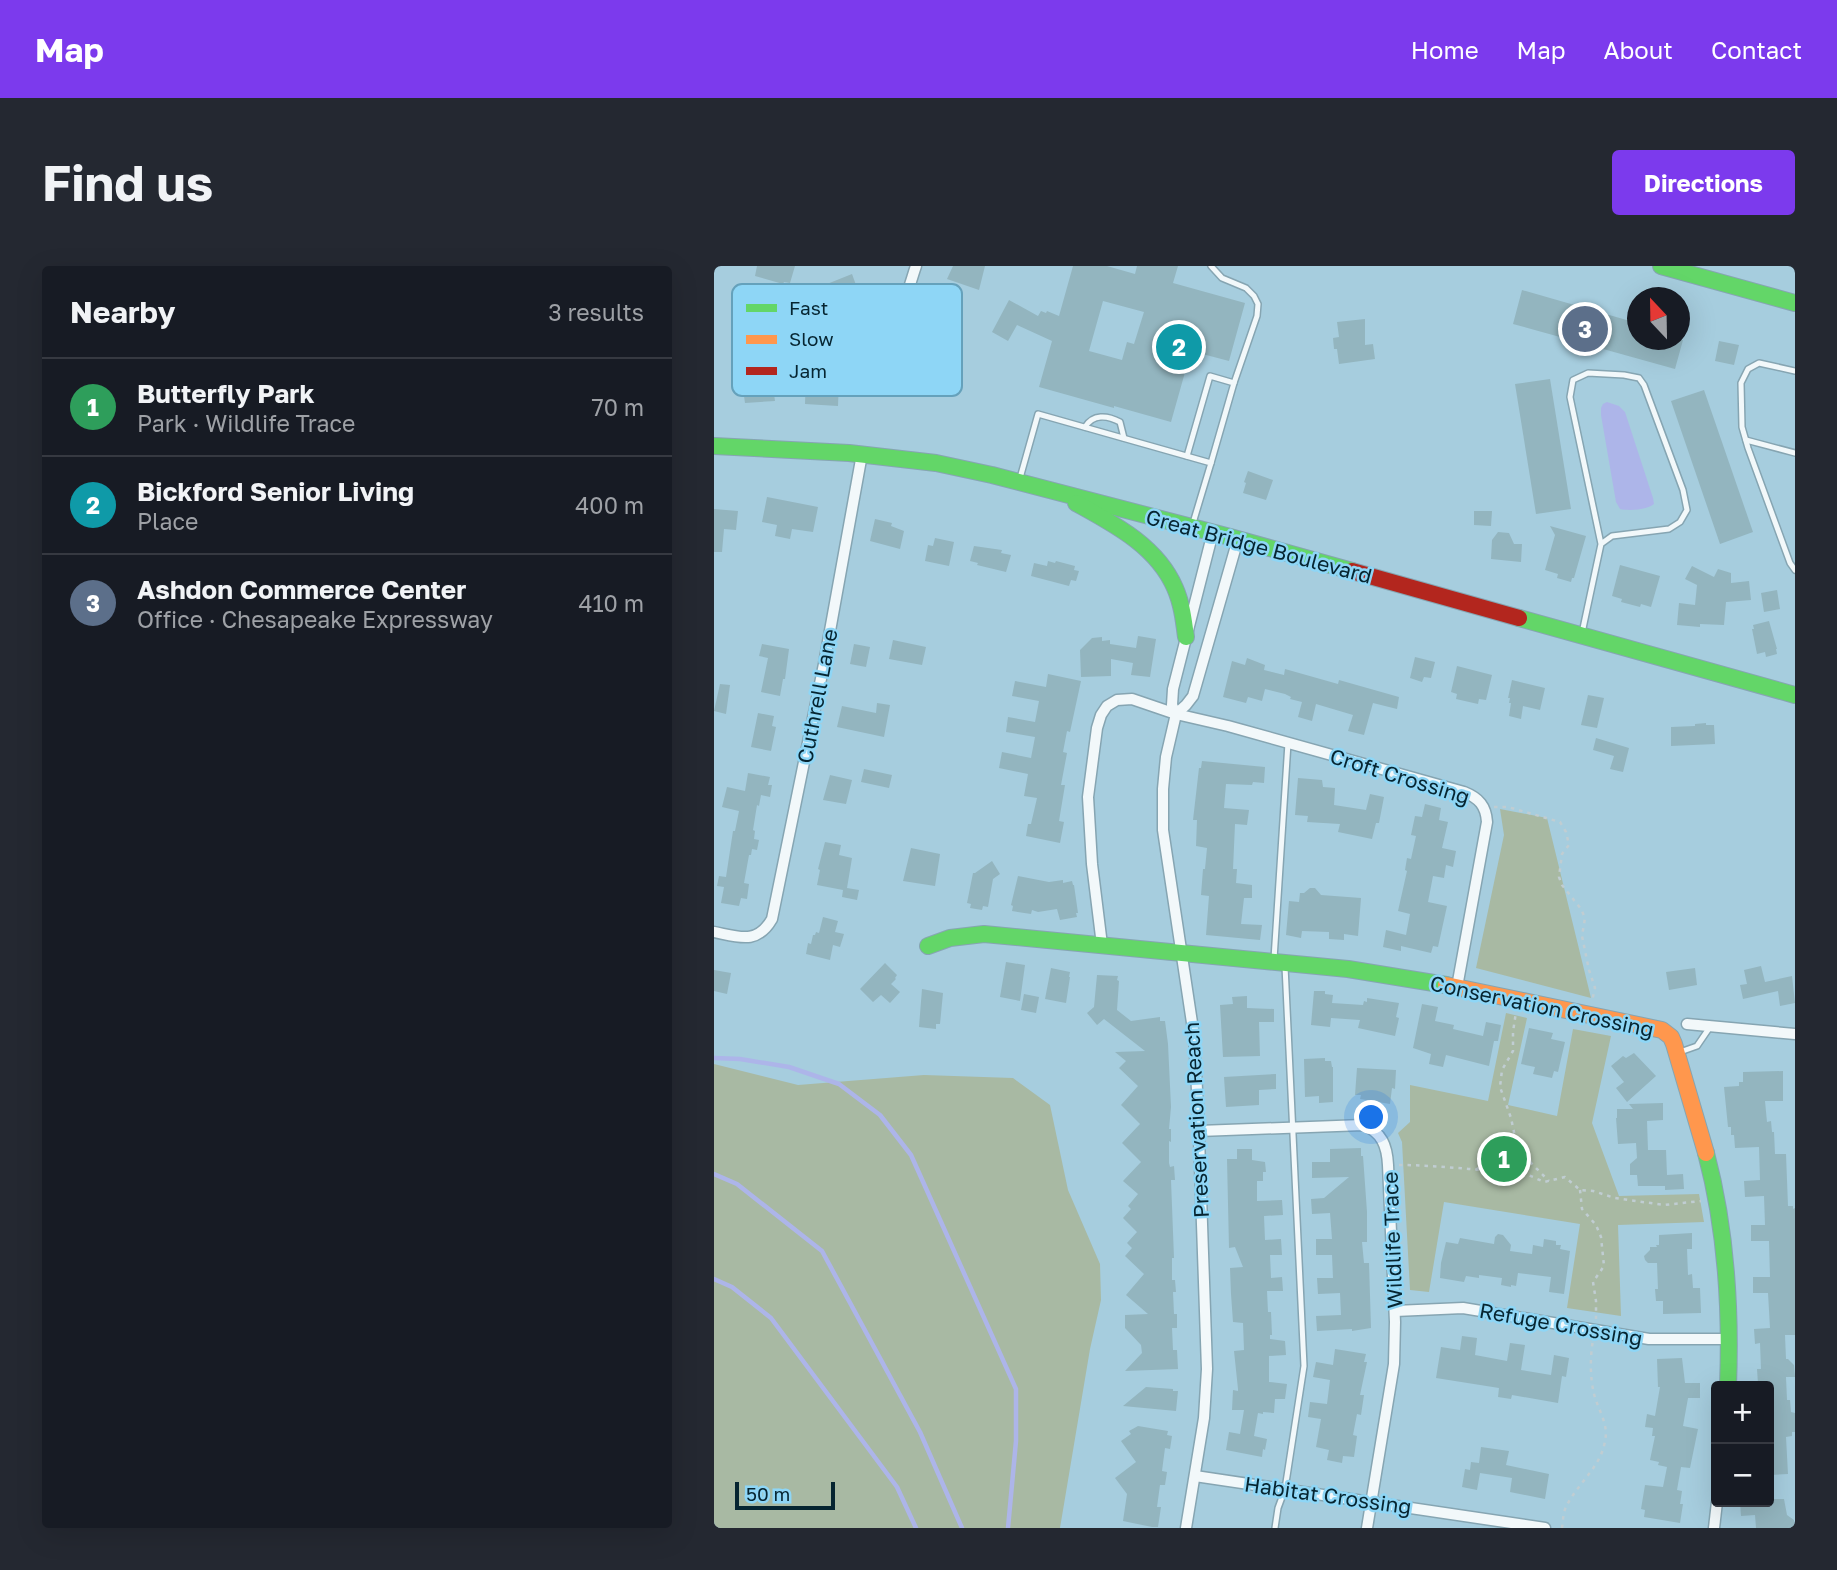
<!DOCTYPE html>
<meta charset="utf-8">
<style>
body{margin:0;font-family:"Golos Text",sans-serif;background:#242831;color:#f1f3f6}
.controls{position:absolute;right:21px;bottom:21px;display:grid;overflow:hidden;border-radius:7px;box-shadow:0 7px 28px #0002}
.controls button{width:63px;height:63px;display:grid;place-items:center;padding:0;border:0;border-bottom:2px solid #363941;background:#171b24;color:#f1f3f6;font:35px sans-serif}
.compass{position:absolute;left:913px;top:21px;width:63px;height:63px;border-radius:50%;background:#171b24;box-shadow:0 7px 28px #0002;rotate:338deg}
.scale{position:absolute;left:21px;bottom:18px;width:100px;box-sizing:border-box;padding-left:7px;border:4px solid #062531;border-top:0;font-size:19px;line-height:24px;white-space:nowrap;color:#062531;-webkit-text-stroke:5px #8ed6f6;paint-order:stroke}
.you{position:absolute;left:658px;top:852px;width:24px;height:24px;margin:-18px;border:5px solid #fff;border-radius:50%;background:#1a73e8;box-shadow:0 0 0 10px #1a73e833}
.badge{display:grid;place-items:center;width:46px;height:46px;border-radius:50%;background:#7c3aed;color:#fff;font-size:23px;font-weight:700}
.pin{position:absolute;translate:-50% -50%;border:4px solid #fff;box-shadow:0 2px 7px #0006}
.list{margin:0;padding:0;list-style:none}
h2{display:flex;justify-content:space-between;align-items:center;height:91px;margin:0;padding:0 28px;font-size:30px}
h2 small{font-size:23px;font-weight:400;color:#9ea1a6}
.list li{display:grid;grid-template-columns:46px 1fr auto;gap:21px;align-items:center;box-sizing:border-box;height:98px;padding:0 28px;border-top:2px solid #363941}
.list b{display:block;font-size:26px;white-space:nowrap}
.list p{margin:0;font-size:23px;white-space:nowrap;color:#9ea1a6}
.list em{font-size:23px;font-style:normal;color:#9ea1a6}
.map{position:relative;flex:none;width:1081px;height:1262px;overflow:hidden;border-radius:7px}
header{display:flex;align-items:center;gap:42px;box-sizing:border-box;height:98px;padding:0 35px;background:#7c3aed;color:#fff}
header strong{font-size:33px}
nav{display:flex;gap:38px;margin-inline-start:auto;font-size:24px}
.intro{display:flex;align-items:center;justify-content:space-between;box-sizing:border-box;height:168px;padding:0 42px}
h1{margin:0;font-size:49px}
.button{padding:18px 32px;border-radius:7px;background:#7c3aed;color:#fff;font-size:24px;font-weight:700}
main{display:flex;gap:42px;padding:0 42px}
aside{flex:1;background:#171b24;border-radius:7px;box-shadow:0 7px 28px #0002}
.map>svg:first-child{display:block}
.green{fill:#a8b9a3}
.water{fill:#adb5e9}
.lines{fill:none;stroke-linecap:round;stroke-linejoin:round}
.stream{stroke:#adb5e9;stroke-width:4.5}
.building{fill:#93b5bf;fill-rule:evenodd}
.lane-casing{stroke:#86a5b2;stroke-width:8}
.street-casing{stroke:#86a5b2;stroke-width:13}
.fast-casing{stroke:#86a5b2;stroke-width:18}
.slow-casing{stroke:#86a5b2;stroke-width:18}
.jam-casing{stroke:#86a5b2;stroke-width:18}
.path{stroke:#c0cdd2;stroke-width:2.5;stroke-dasharray:3.5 5;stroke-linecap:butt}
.lane{stroke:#f2f8fa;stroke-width:5}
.street{stroke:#f2f8fa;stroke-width:10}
.fast{stroke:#63d668;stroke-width:16}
.slow{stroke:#ff974d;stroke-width:16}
.jam{stroke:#b3261e;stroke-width:16}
.labels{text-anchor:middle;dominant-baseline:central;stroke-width:5;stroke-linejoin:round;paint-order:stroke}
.street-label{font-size:21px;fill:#062531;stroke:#8ed6f6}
.key{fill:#8ed6f6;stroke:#65a1bb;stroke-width:2}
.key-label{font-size:19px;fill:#062531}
</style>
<header>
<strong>Map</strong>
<nav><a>Home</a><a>Map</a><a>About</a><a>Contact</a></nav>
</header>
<div class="intro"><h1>Find us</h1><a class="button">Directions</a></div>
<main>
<aside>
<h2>Nearby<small>3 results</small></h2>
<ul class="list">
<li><span class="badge" style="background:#2e9e5b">1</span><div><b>Butterfly Park</b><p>Park · Wildlife Trace</p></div><em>70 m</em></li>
<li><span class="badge" style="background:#0f9aa8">2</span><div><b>Bickford Senior Living</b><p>Place</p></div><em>400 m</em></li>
<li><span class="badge" style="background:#5c6f8a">3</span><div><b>Ashdon Commerce Center</b><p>Office · Chesapeake Expressway</p></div><em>410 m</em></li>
</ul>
</aside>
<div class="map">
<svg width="1081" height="1262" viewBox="0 0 1081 1262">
<rect width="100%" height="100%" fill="#a6cdde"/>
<g class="green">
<path d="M786 543 833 552 877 732 762 702 790 569Z"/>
<path d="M792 747 813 752 794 839 843 850 859 763 897 770 878 857 905 930 985 928 990 956 904 959 907 1050 853 1042 866 958 730 936 715 1026 696 1024 688 876 684 867 696 856V819L774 835Z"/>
<path d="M0 798 84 819 210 809 299 812 336 839 354 924 386 998 387 1034 376 1083 346 1262H0Z"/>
</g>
<path class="water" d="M893 136 905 140 911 146 939 232 940 238C932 244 916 245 906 243L902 236 887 149V142L889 138Z"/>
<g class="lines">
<g class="stream">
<path d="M0 792 26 793 75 801 125 818 166 849 197 889 302 1123V1175L294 1262"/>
<path d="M0 908 23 918 108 985 206 1166 248 1262"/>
<path d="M0 1013 18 1021 57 1052 183 1221 202 1262"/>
</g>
</g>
<g class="building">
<path d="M43 0H81L76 17 70 16 69 18 41 10Z"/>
<path d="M239 0H271L265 24 233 13Z"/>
<path d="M359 0H393L421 8 423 0H464L459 17 531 37 515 95 477 85 457 156 400 140V142L325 121 338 75 303 59 294 75 278 66 295 34 324 50 327 45 332 47 333 45 345 50ZM389 35 430 46 420 78 413 76 408 94 375 85Z"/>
<path d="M138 8 146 30 122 41 113 18Z"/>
<path d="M808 24 923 57V74H969L961 103 799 58Z"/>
<path d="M651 53V79L659 78 661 93 625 98 623 83H620L619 72 625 71 623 56Z"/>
<path d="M1005 75 1025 79 1020 99 1001 95Z"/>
<path d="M92 108 123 109V114H125L124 140 91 138Z"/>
<path d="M45 110V114L58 113 61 135 31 137 28 116H34V112Z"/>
<path d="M836 113 857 243 822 248 801 118Z"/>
<path d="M990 124 1039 266 1006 278 957 135Z"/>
<path d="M534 205 559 214 552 234 529 227 532 217 530 216Z"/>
<path d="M53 231 104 241 99 266 78 263 76 273 61 270 63 259 48 256Z"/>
<path d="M0 243 24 245 22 264 10 263 8 286H0Z"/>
<path d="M760 245H778L777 260 760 259Z"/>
<path d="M161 253 178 257 177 260 190 265 186 283 156 275Z"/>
<path d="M836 260 872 270 860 312H858L857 316 843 312 844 308 831 304 841 269Z"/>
<path d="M784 266 795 267 800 278H808L807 296 777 293 778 274Z"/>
<path d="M221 272 240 276 235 300 211 295 214 279 219 280Z"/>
<path d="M260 280 288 284 287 287 297 289 292 306 263 299 264 297 256 295Z"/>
<path d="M334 295 341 297 342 295 361 300 360 304 365 305 362 315 357 314 355 320 317 310 320 297 333 300Z"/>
<path d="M906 299 946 310 937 341 927 338 926 341 907 336 908 333 898 330Z"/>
<path d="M978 300 1000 311 1004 303 1017 307V317L1035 315 1037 334 1012 336 1010 359 986 358V361L963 359 965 337 981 339 983 319 971 313Z"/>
<path d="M1063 324 1066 343 1050 346 1047 327Z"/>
<path d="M1055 355 1063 383H1062L1063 388 1052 391 1051 386 1043 388 1038 363H1040L1039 359Z"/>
<path d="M424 370 442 373 436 411 417 409 419 397 397 393V410L367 411 366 384 378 372 388 371V375L396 374V378L422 382Z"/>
<path d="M179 374 212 381 208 399 175 393Z"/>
<path d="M48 378 75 383 71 413H69L66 430 47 426 54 392 45 390Z"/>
<path d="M140 378 156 381 152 401 136 398Z"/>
<path d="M701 391 721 396 717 412 710 411 708 416 696 412Z"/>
<path d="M533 392 551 399 550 404 570 409 571 403 624 418 625 414 685 431 683 443 659 437 650 469 634 465 639 449 602 438 598 455 584 451 588 436 576 433 577 431 571 428 551 423 548 435 534 431 532 437 509 431 518 395 531 399Z"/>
<path d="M743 400 778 409 772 434 765 433 764 438 742 433 743 428 737 426Z"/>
<path d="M334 408 367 415 356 466 353 465 349 486 353 487 347 519H351L345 555 350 556 346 577 312 570 314 558H317L323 532 310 530 314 508 285 502 288 486 317 492 321 471 292 466 294 451 321 456 325 435 298 430 301 415 332 421Z"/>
<path d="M798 414 831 422 826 444 809 440 807 453 795 450 797 437H795L796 432H794Z"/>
<path d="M6 418 16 419 12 448 0 445Z"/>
<path d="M874 429 890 432 883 462 867 459Z"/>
<path d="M163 437 176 439 170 471 123 461 128 440 162 447Z"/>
<path d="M44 447 60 450 58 460 62 461 57 485 37 481Z"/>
<path d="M992 457V459H1000L1001 478 957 480V461L981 460V458Z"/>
<path d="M882 472 915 482 909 506 896 503 900 490 879 484Z"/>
<path d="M488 495 551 501 550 517 539 516 538 519 512 518 510 542 535 544 533 559 521 558 519 603H523L522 617 538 619V632H530L527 658 548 659 546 674 492 669 495 630 487 629 489 603H491L493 582 482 580 483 554H479L485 502H487Z"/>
<path d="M150 503 178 509 175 522 147 516Z"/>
<path d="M34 507 56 511 54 519H58L56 531 47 529 45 540 43 539 39 564 41 565 40 573 45 574 43 584 38 583 37 589H35L30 617 35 618 33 633 27 632 25 640 7 637 10 621 3 620 5 610 12 611 19 565H21L25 545 8 541 13 521 31 525Z"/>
<path d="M116 509 138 514 132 538 109 534Z"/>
<path d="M584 512 608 514 609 521 621 522 620 539 652 544 656 528 670 531 665 557H662L658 573 624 566 626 558 593 556 594 550 581 549Z"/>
<path d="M711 538 727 542 725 554 734 556 728 582 742 585 739 601 732 599 730 612 719 610 714 636 733 640 724 681 719 680 717 687 687 680V685L669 681 672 664 692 669 696 648 684 645 693 605 691 604 693 592 697 593 702 570 697 569 701 550 708 551Z"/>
<path d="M111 576 127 579 125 589 138 592 133 622 145 624 143 634 128 631 129 624 103 619 106 604 104 603Z"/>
<path d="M197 582 226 588 221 620 189 615Z"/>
<path d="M278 595 286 608 279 613 274 641 269 640 268 644 256 642 257 638 253 637 259 607H261Z"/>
<path d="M304 610 335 616 349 614V617L358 615 359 619H360L364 647H362L363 651 346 654 343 643 324 646 318 644 317 648 298 645 299 640 297 639Z"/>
<path d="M596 622H601L607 629 647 632 644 670 630 668V674L615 673V666L588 665 587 672 572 669 575 635 585 636 586 627H590Z"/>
<path d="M109 651 124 655 121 666 130 668 126 681 119 679 116 694 92 688 94 677 97 678 99 669H101L102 666 105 667Z"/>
<path d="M292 696 311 699 306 735 286 731Z"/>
<path d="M171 697 183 709 181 712 182 713 177 718 186 726 176 737 167 729 159 736 146 723Z"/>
<path d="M1047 700 1051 716 1078 710 1081 737 1066 740 1064 725 1029 733 1026 719 1033 718 1030 704Z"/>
<path d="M337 702 356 706 355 711H356L352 737 331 733Z"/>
<path d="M981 702 983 719 955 724 952 706Z"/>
<path d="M0 704 17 707 13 728 0 725Z"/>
<path d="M383 709 404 710 403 714 405 715 403 744 417 755 446 751V755H451L454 778 457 841 455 863H457V876L455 875V897L456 901 460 900 461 914H457L460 992H458V1014H461L462 1026H459L460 1048H463V1062H458L459 1084H463L464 1103 411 1105 428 1087 427 1079 411 1062V1049L434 1048 412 1029 430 1008 411 990 418 982 413 977 423 966 409 952 417 943 414 940 424 928 409 915 427 896 408 877 426 858 407 839 424 820 405 802 412 795 401 786 431 785 390 753 383 759 373 747 380 741Z"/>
<path d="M208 723 229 727 226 758H222V763L205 761Z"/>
<path d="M600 725H611V728L619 729 618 737 649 739 650 735 653 736V732L685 737 682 751 685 752 681 770 644 762 646 754 617 752 616 761 597 759Z"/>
<path d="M310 728 325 731 322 747 307 744Z"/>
<path d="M533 730V742L560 743V756H545L546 790 509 791 506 739 519 738 518 731Z"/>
<path d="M708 738 724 741 721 755 740 759 739 763 769 770 772 756 787 759 784 775H780L775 800 732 789 729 801 715 798 717 788 699 782Z"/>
<path d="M815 762 839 767 837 773 851 776 844 806 840 805 838 812 819 808 821 801 807 798Z"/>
<path d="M920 787 942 810 913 836 902 822 910 816 897 800 909 790 912 792Z"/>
<path d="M611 792V795H617L618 801H619V836L605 837V830L591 831 590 793Z"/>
<path d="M643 802 682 804 681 823 678 822 676 838 646 833 647 829H641Z"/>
<path d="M1069 805V835H1051L1053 856 1057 855 1058 866H1060L1061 888H1072L1074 940H1079V943L1081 942V1069H1071L1072 1093H1074L1080 1099 1081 1111H1072L1073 1134H1076L1077 1146 1081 1147V1166H1078V1170L1072 1171 1074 1208 1055 1209V1118H1044L1043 1103H1047L1046 1077 1041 1078 1040 1063 1056 1062 1054 1027H1039V1011H1056L1055 975H1037V959H1051L1050 930 1031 931 1030 915 1046 914 1045 881 1021 882 1020 869H1017V861H1014L1010 821 1025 820V816H1029V806Z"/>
<path d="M562 808V823L545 824V839L512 841 510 811Z"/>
<path d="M949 837V854L933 855 934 884H952L953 909 969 908 970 923 951 924V920H924L923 909H916V898L923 892 922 877 904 878 902 852H903V843H919L915 838Z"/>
<path d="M647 882V890H649L653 946V976H648L650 997H655L657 1062 638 1065V1063L603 1065 602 1050 627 1049 626 1027 604 1028 603 1012H619L618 989H602V973H618L616 947 598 948 597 933 610 932 635 911 598 912V896H616V883Z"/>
<path d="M523 883H538V894L551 896 552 906H549V915H543V935L568 934 569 949 550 950 551 974 567 973 568 989H556L557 1012 568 1011 569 1025H553L554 1046H557L558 1069H556V1073L571 1075 572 1089 555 1090V1116L573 1118 571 1133H561L560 1147 549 1146V1148L544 1147 540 1170 553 1173 551 1184 549 1183 548 1191 512 1184 515 1166 526 1168 530 1144H518L519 1124 524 1125V1123L520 1085 530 1084 529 1057 519 1056 517 1028 516 1002 529 1001 521 981 515 982 513 893H523Z"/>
<path d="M978 967V983H973L974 1009 978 1008 979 1022H986L987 1047 949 1048V1035H942L941 1023H944L943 997H934L931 994 930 990 936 984V981H943L942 979H945V969Z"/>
<path d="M784 968 789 969 797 979 796 985 818 988 819 979 829 981 830 973 842 975V979H847L846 983 856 985 850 1028 835 1026 837 1011 804 1007 802 1020 797 1019V1021L787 1019 788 1012 765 1009V1012L752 1010 750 1016 726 1012 727 997 732 976 744 978 746 972 780 978 781 971Z"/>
<path d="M748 1070 763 1072 761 1089 793 1095 796 1077 811 1079 807 1104 837 1109 840 1089 855 1092 852 1111 848 1110 844 1137 798 1129 797 1133 784 1131 785 1122 722 1112 727 1081 746 1084Z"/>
<path d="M621 1083 652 1088 650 1096H653L646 1129H650L647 1149 643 1148 639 1169 643 1170 640 1191 629 1190 628 1197 613 1194 615 1184 602 1181 607 1153 594 1151 596 1136 613 1138 616 1114 599 1111 602 1096 619 1099Z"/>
<path d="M968 1092 971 1117H986V1132H974L969 1160 984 1163 976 1202 967 1201 963 1224 968 1225 966 1238H969L966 1257 930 1251 931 1244 927 1243 931 1219 949 1221 953 1201 944 1199 945 1196 936 1194 941 1170H938L939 1162 931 1161 933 1148 941 1150 946 1121H944L943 1093Z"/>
<path d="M432 1121 459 1123V1125H464L462 1145 409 1140Z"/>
<path d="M424 1160 454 1165 453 1169 458 1170 456 1183 451 1182 448 1205 453 1206 451 1219H446L443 1241H447L444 1261H438L409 1255 413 1228 401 1212 422 1196 407 1175 417 1168 415 1165Z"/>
<path d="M767 1181 795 1185 792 1199 835 1208 831 1233 796 1226 798 1212 766 1207 763 1224 748 1221 751 1203 756 1204 757 1196 765 1197Z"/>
<path d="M1055 1233H1070L1073 1249 1080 1254V1262H1042L1041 1249 1027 1250 1026 1236H1055Z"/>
</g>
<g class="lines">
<g class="lane-casing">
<g id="lane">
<path d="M497 0 508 12 532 22 540 30 544 38 543 50 520 117"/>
<path d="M1081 105 1045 97 1034 103 1027 117 1028 161 1034 182 1076 297 1081 304"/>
<path d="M371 161C379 148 393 149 406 156L410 172"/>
<path d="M1032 174 1081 187"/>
<path d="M473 190 496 110 520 117 497 197"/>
<path d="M306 212 324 148 497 197 479 257"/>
<path d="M868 367 887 278 898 270 955 263 966 256 973 244 969 224 930 119 925 112 910 109 874 107 859 114 856 131 887 278"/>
<path d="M560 693 574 477"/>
<path d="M966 786 983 780 996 761"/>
<path d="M561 1262 564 1242 571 1223 590 1100 571 700"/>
</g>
</g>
<g class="street-casing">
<g id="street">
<path d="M25 62C77 71 156 92 189 36 195 25 198 11 202 0"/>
<path d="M499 266 459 423 458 439 462 448 472 439 479 430 524 273"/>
<path d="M462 448 452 491 449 523V564L480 770 484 842 493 1103 490 1152 472 1262"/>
<path d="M0 666C25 671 43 679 58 653L110 398 148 188"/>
<path d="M388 679 378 598 374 531 383 462 387 449 393 440 403 434 418 433 462 448 514 460 750 526C765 532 772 540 773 556L743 721"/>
<path d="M973 758 1081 768"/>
<path d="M485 865 649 859C668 866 673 880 674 899L681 1056 680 1098 653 1262"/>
<path d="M681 1045 749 1042 935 1073H1014"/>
<path d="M481 1210 831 1262"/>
<path d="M1000 1262 1003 1236"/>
</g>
</g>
<g class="fast-casing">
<g id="fast">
<path d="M947 0 1081 37"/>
<path d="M0 180 135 187 222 197 278 209 516 271 638 305"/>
<path d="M362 237C400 258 443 280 461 322 468 338 470 355 472 371"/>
<path d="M805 352 1081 429"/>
<path d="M214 680 236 672 270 668 634 703 732 719"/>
<path d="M992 887C1012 962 1017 1042 1014 1120"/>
</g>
</g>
<g class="slow-casing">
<path id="slow" d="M732 719 948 764 957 771 960 778 992 887"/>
</g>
<g class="jam-casing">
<path id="jam" d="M638 305 805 352"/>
</g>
<g class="path">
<path d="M780 541H794L846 556 852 566 855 579 848 588 845 611 848 619 867 643 871 652 868 670 875 704 881 722 878 735"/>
<path d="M816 896 835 915"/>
<path d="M685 899C725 899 765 905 805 906 813 905 817 901 816 894L801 871 797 852 786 821 788 804 799 785V766L802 746"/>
<path d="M762 904 794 876 800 868"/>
<path d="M808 906 830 916 851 911 866 924 879 925 901 932 950 939 987 935"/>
<path d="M866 924 868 943 882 959 887 971 890 1000 879 1016 882 1035V1053"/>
<path d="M848 1262C849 1255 849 1247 852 1241 863 1218 887 1201 891 1175 895 1158 884 1144 880 1128 876 1111 876 1091 879 1074"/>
</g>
<use href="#lane" class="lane"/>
<use href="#street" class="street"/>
<use href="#fast" class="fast"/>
<use href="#slow" class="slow"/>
<use href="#jam" class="jam"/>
</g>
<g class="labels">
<g class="street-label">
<text transform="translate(545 280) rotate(15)">Great Bridge Boulevard</text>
<text transform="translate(103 430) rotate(-79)">Cuthrell Lane</text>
<text transform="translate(686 510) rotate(17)">Croft Crossing</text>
<text transform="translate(828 740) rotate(12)">Conservation Crossing</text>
<text transform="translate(482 854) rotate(-93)">Preservation Reach</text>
<text transform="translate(678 974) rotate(-92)">Wildlife Trace</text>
<text transform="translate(847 1058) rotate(10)">Refuge Crossing</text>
<text transform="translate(614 1229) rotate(8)">Habitat Crossing</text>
</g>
</g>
<rect x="18" y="18" width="230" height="112" rx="10" class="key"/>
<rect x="32" y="38" width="31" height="8" fill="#63d668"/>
<rect x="32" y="69" width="31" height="9" fill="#ff974d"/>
<rect x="32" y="101" width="31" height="8" fill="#b3261e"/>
<g class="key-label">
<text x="75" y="49">Fast</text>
<text x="75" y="80">Slow</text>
<text x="75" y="112">Jam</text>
</g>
</svg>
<div class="controls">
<button>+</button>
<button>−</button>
</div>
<svg class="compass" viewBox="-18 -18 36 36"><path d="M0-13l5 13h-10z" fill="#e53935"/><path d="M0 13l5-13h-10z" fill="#9ea1a6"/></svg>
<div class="scale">50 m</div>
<div class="you"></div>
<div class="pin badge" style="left:790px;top:893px;background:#2e9e5b">1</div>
<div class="pin badge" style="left:465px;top:81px;background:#0f9aa8">2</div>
<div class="pin badge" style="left:871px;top:63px;background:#5c6f8a">3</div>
</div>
</main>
